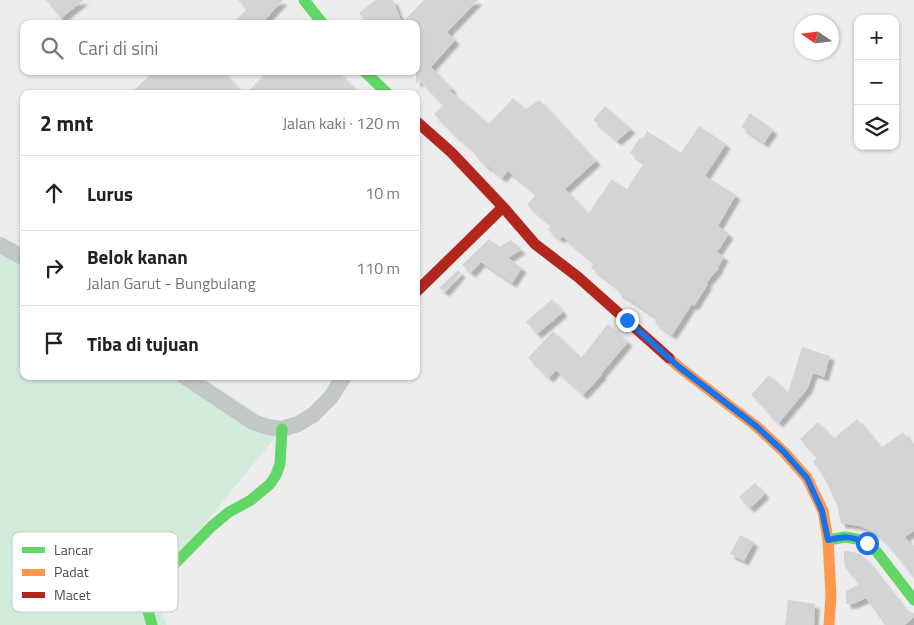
<!DOCTYPE html>
<html lang="id">
<meta charset="utf-8">
<style>
body{margin:0;font-family:"Titillium Web",sans-serif;background:#f6f6f6;color:#222}
.controls{position:absolute;right:15px;top:15px;display:grid;overflow:hidden;border-radius:10px;box-shadow:0 1px 4px #0004}
.controls button{width:45px;height:45px;display:grid;place-items:center;padding:0;border:0;border-bottom:1px solid #e0e0e0;background:#fff;color:#222;font:25px sans-serif}
.compass{position:absolute;left:794px;top:15px;width:45px;height:45px;border-radius:50%;background:#fff;box-shadow:0 1px 4px #0004;rotate:283deg}
.stop{position:absolute;width:15px;height:15px;margin:-11px;border:4px solid #1a73e8;border-radius:50%;background:#fff}
.stop.end{background:#1a73e8;border-color:#fff;box-shadow:0 1px 5px #0008}
.list{margin:0;padding:0;list-style:none}
h2{display:flex;justify-content:space-between;align-items:center;height:65px;margin:0;padding:0 20px;font-size:21px}
h2 small{font-size:16px;font-weight:400;color:#767676}
.list li{display:grid;grid-template-columns:32px 1fr auto;gap:15px;align-items:center;box-sizing:border-box;height:75px;padding:0 20px;border-top:1px solid #e0e0e0}
.list b{display:block;font-size:19px;white-space:nowrap}
.list p{margin:0;font-size:16px;white-space:nowrap;color:#767676}
.list em{font-size:16px;font-style:normal;color:#767676}
.icon{flex:none;width:28px;height:28px;fill:none;stroke:currentColor;stroke-width:2;stroke-linecap:round;stroke-linejoin:round}
.map{position:relative;flex:none;width:914px;height:625px;overflow:hidden}
.search{position:absolute;background:#fff;box-shadow:0 1px 4px #0004;left:20px;top:20px;width:400px;height:55px;display:flex;align-items:center;gap:12px;box-sizing:border-box;padding:0 18px;border-radius:10px;color:#767676;font-size:19px}
.panel{position:absolute;background:#fff;box-shadow:0 1px 4px #0004;left:20px;top:90px;width:400px;height:290px;border-radius:10px}
.map>svg:first-child{display:block}
.green{fill:#d2ebdb}
.building{fill:#d3d4d6;filter:url(#shadow)}
.lines{fill:none;stroke-linecap:round;stroke-linejoin:round}
.street{stroke:#c4c7c8;stroke-width:16}
.fast{stroke:#63d668;stroke-width:11}
.slow{stroke:#ff974d;stroke-width:11}
.jam{stroke:#b3261e;stroke-width:11}
.route{stroke:#1a73e8;stroke-width:6}
.key{fill:#fff;stroke:#c8cacd;stroke-width:1}
.key-label{font-size:14px;fill:#465057}
</style>
<div class="map">
<svg width="914" height="625" viewBox="0 0 914 625">
<defs>
<filter id="shadow"><feDropShadow dx="4.5" dy="4.5" stdDeviation="1" flood-color="#0004"/></filter>
</defs>
<rect width="100%" height="100%" fill="#ededed"/>
<path class="green" d="M0 246 24 262V376H200L282 429 152 588 167 625H0Z"/>
<g class="building">
<path d="M46 0H84L61 18Z"/>
<path d="M238 0H283L261 24H232L247 9Z"/>
<path d="M376 0H393L402 23 424 0H478L447 32 455 40 431 67 452 89 450 91 489 124 513 98 525 110 539 100 596 161 565 189 588 214 612 179 615 182 627 189 644 163 630 153 640 137 642 139 647 131 681 153 699 126 726 144 705 176 736 195 718 226 729 234 717 252 724 257 718 267 719 268 706 283 708 284 694 306 692 304 672 335 655 323 657 318 618 292 619 289 591 268 594 263 562 236 560 239 548 230 551 225 527 205 536 194 508 171 502 178 488 166 487 167 475 155 476 153 453 133 434 114 443 105 419 80 416 84V50L421 44 416 38V24H367L359 13Z"/>
<path d="M154 71H222L243 94H130Z"/>
<path d="M267 71H337L359 94H246Z"/>
<path d="M605 106 631 129 617 141 593 120Z"/>
<path d="M750 113 773 130 764 143 741 127Z"/>
<path d="M489 239 499 247 511 240 521 250 508 258 522 268 512 283 481 262 471 273 462 265Z"/>
<path d="M458 270 461 273 445 292 439 288Z"/>
<path d="M552 299 563 312 537 334 526 322Z"/>
<path d="M608 324 628 342 601 374 602 375 583 395 556 370 549 378 528 358 553 331 581 358Z"/>
<path d="M802 347 830 356 824 377 813 373 808 388 778 424 779 423 766 412 767 410 751 395 769 375 788 393Z"/>
<path d="M857 419 881 448 903 432 914 447V531L905 537 914 548V578L887 544 876 533 859 526 847 524H841L838 508 828 485 820 471 813 462 817 458 800 439 818 422 833 439Z"/>
<path d="M755 483 765 494 750 508 739 497Z"/>
<path d="M740 535 754 542 744 561 730 554Z"/>
<path d="M844 551 853 552 860 554 867 561 904 608 909 612 914 613V617L905 625H885L866 598 853 604H846V591L859 584 844 566 846 565 844 563Z"/>
<path d="M788 600 815 604 814 625H785Z"/>
</g>
<g class="lines">
<g class="street">
<path d="M0 245 24 258"/>
<path d="M184 376 253 422 268 427 282 429 298 424 313 415 331 397 344 376"/>
</g>
<g class="fast">
<path d="M304 0 323 24"/>
<path d="M364 71 388 94"/>
<path d="M828 540 845 537 857 539 867 543 877 552 914 600"/>
<path d="M152 625 147 608 146 596 151 588 212 526 229 512 251 500 270 484 276 475 280 464 282 429"/>
</g>
<path class="slow" d="M669 358 679 367 756 426 784 452 807 478 823 511 828 540 831 596 829 625"/>
<g class="jam">
<path d="M416 121 451 152 503 207 535 244 578 277 669 358"/>
<path d="M416 292 503 207"/>
</g>
</g>
<g class="lines">
<path class="route" d="M627 320 679 367 756 426 784 452 807 478 822 511 828 540C846 536 850 536 867 543"/>
</g>
<rect x="12" y="532" width="166" height="80" rx="8" class="key"/>
<rect x="22" y="547" width="23" height="6" fill="#63d668"/>
<rect x="22" y="569" width="23" height="7" fill="#ff974d"/>
<rect x="22" y="592" width="23" height="6" fill="#b3261e"/>
<g class="key-label">
<text x="54" y="555">Lancar</text>
<text x="54" y="577">Padat</text>
<text x="54" y="600">Macet</text>
</g>
</svg>
<div class="controls">
<button>+</button>
<button>−</button>
<button><svg class="icon" aria-label="layers" viewBox="0 0 24 24"><path d="M12 4l9 5-9 5-9-5zM3 14l9 5 9-5"/></svg></button>
</div>
<svg class="compass" viewBox="-18 -18 36 36"><path d="M0-13l5 13h-10z" fill="#e53935"/><path d="M0 13l5-13h-10z" fill="#767676"/></svg>
<div class="stop" style="left:867px;top:543px"></div>
<div class="stop end" style="left:627px;top:320px"></div>
<div class="search"><svg class="icon" aria-label="search" viewBox="0 0 24 24"><circle cx="10" cy="10" r="6"/><path d="M15 15l6 6"/></svg>Cari di sini</div>
<section class="panel">
<h2>2 mnt<small>Jalan kaki · 120 m</small></h2>
<ul class="list">
<li><svg class="icon" aria-label="ahead" viewBox="0 0 24 24"><path d="M12 20V5M6 11l6-6 6 6"/></svg><div><b>Lurus</b></div><em>10 m</em></li>
<li><svg class="icon" aria-label="right" viewBox="0 0 24 24"><path d="M7 20v-9h11M14 6l5 5-5 5"/></svg><div><b>Belok kanan</b><p>Jalan Garut - Bungbulang</p></div><em>110 m</em></li>
<li><svg class="icon" aria-label="arrive" viewBox="0 0 24 24"><path d="M6 21V4h12l-3 4 3 4H6"/></svg><div><b>Tiba di tujuan</b></div></li>
</ul>
</section>
</div>
